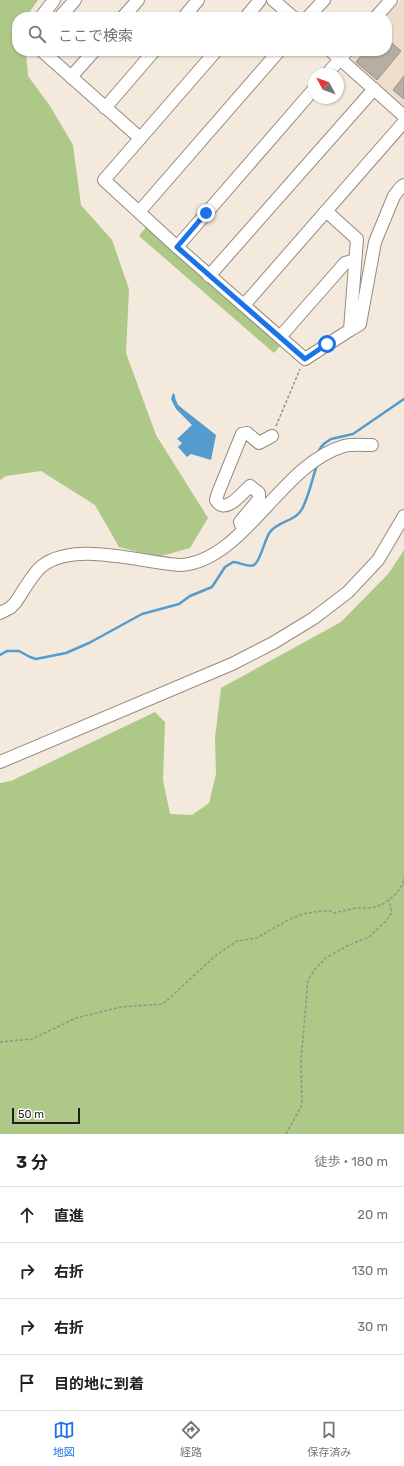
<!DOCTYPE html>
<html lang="ja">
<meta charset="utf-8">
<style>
body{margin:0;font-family:Rubik,"Noto Sans JP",sans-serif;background:#f2f2f2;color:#222}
.compass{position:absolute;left:308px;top:68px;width:36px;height:36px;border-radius:50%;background:#fff;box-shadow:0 1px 3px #0004;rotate:311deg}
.scale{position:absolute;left:12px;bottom:10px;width:68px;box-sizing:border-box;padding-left:4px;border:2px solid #231f1a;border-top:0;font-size:11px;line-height:14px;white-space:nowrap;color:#231f1a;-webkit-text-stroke:3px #fff;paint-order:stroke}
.stop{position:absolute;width:12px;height:12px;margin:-9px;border:3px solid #1a73e8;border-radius:50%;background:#fff}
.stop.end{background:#1a73e8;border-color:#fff;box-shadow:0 1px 4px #0008}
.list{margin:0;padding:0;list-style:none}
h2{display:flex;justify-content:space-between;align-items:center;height:52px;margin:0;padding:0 16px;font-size:17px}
h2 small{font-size:13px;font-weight:400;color:#767676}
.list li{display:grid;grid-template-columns:26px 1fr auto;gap:12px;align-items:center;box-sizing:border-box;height:56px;padding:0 16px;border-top:1px solid #e0e0e0}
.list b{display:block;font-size:15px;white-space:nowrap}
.list em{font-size:13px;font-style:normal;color:#767676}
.icon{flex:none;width:22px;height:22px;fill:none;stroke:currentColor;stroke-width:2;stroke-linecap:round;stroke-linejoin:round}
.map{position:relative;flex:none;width:404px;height:1134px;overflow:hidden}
.search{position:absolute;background:#fff;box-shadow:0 1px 3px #0004;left:12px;right:12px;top:12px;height:44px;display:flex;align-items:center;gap:10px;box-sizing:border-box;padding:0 14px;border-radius:16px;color:#767676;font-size:15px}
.sheet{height:276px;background:#fff}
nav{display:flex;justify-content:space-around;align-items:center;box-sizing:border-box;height:56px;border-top:1px solid #e0e0e0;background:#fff;font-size:11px;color:#767676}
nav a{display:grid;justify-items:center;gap:2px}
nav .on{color:#1a73e8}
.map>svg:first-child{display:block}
.built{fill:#edddca}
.green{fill:#aec888}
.water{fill:#549ccd}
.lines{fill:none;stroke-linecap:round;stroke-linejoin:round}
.stream{stroke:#549ccd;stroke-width:2.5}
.building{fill:#b6aea1;stroke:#999184}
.minor-casing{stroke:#958b7f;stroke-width:14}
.path{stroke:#999188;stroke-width:1.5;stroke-dasharray:3 2;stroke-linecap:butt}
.minor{stroke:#fff;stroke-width:12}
.route{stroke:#1a73e8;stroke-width:5}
</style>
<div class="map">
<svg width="404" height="1134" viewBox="0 0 404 1134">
<rect width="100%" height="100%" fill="#f4e9dd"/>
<path class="built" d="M401 0H404V110L352 65 351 57 357 51H387L386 17Z"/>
<g class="green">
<path d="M0 0H38L26 17H17V51H26L28 76 50 106 73 145 81 205 112 240 129 289 126 353 156 435 208 518 190 548 158 557 119 547 95 505 41 471 6 476 0 480Z"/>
<path d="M146 227 281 345 274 353 139 236Z"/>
<path d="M404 550V1134H0V783L11 781 155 712 165 722 163 780 170 814 192 815 209 803 216 774 215 738 221 688 341 622 389 573Z"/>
</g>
<path class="water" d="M173 393 175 395V398L178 405 216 435 211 460 191 454 187 457 178 447 182 443 177 439 192 425 176 409 171 399Z"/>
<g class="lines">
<g class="stream">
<path d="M317 454 321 447 325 443 331 439 353 434 404 399"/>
<path d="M0 655 7 651H19L30 657 36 659 66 653 89 643 142 614 179 604 190 596 212 587 225 567 233 562C240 562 247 568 254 565 261 561 264 540 270 532 278 521 296 521 302 509 309 496 312 479 317 465"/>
</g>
</g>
<g class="building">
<path d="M387 39 401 51 377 80 356 62 365 51H387Z"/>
<path d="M404 76V99L393 90Z"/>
</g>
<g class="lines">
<g class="minor-casing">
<g id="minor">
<path d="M273 0 293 17"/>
<path d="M41 17 54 0"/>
<path d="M60 17 75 0"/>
<path d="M123 17 138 0"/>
<path d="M184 17 198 0"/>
<path d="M246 17 260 0"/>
<path d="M308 17 324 0"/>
<path d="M376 17 391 0"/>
<path d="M42 51 140 138"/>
<path d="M216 51 104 180 177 247 305 359 350 330 357 239 326 211"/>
<path d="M331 51 404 116"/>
<path d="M327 74 347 51"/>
<path d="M71 77 94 51"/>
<path d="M105 108 154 51"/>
<path d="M139 212 279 51"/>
<path d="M177 247 314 89"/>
<path d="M209 276 374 89"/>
<path d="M244 305 404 122"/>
<path d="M350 330 360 324 375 242 394 196 401 187 404 185"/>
<path d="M280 337 345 263 355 260"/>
<path d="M243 530 240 522 259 499V493L250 486C242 493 225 516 216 500L218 493 242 434 247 433 259 443 272 436"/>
<path d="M0 613 10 608 15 603C23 592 32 574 42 566 75 540 142 563 181 565 245 560 281 464 344 446 353 444 363 445 372 445"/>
<path d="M0 762 232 664 273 643 314 618 348 592 378 560 404 516"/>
</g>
</g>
<g class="path">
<path d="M276 426 300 369"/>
<path d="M0 1042 32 1039 76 1018 121 1007 163 1004 215 956 237 941 257 938 286 921 303 914 320 911H330L334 913 356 908H372L383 904 396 894 403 884 404 877"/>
<path d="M286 1134 302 1105 301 1061 308 980 316 968 327 957 347 946 369 937 386 921 392 912 389 900"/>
</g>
<use href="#minor" class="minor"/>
</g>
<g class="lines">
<path class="route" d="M206 213 177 247 305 359 327 344"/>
</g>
</svg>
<svg class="compass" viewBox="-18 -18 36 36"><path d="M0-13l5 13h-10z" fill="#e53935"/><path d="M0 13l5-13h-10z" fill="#767676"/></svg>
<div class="scale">50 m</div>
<div class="stop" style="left:327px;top:344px"></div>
<div class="stop end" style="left:206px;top:213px"></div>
<div class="search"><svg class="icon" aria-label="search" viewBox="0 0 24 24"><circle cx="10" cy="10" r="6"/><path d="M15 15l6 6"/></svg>ここで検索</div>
</div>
<section class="sheet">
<h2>3 分<small>徒歩 · 180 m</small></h2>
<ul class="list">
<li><svg class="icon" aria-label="ahead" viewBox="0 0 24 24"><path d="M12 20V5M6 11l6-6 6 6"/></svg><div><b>直進</b></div><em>20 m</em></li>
<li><svg class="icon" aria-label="right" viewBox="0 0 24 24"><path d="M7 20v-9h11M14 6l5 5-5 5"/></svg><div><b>右折</b></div><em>130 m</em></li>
<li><svg class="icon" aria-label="right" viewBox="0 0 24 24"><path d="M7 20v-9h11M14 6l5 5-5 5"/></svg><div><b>右折</b></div><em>30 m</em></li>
<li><svg class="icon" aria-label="arrive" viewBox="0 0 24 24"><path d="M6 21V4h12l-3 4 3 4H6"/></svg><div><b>目的地に到着</b></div></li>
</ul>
</section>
<nav>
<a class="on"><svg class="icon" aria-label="map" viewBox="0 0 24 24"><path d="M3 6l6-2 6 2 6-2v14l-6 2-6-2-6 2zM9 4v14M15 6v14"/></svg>地図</a>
<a><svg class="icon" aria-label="directions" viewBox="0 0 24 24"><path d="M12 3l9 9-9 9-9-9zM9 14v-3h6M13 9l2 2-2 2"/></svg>経路</a>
<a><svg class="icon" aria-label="saved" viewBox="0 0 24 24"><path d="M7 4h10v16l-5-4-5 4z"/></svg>保存済み</a>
</nav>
